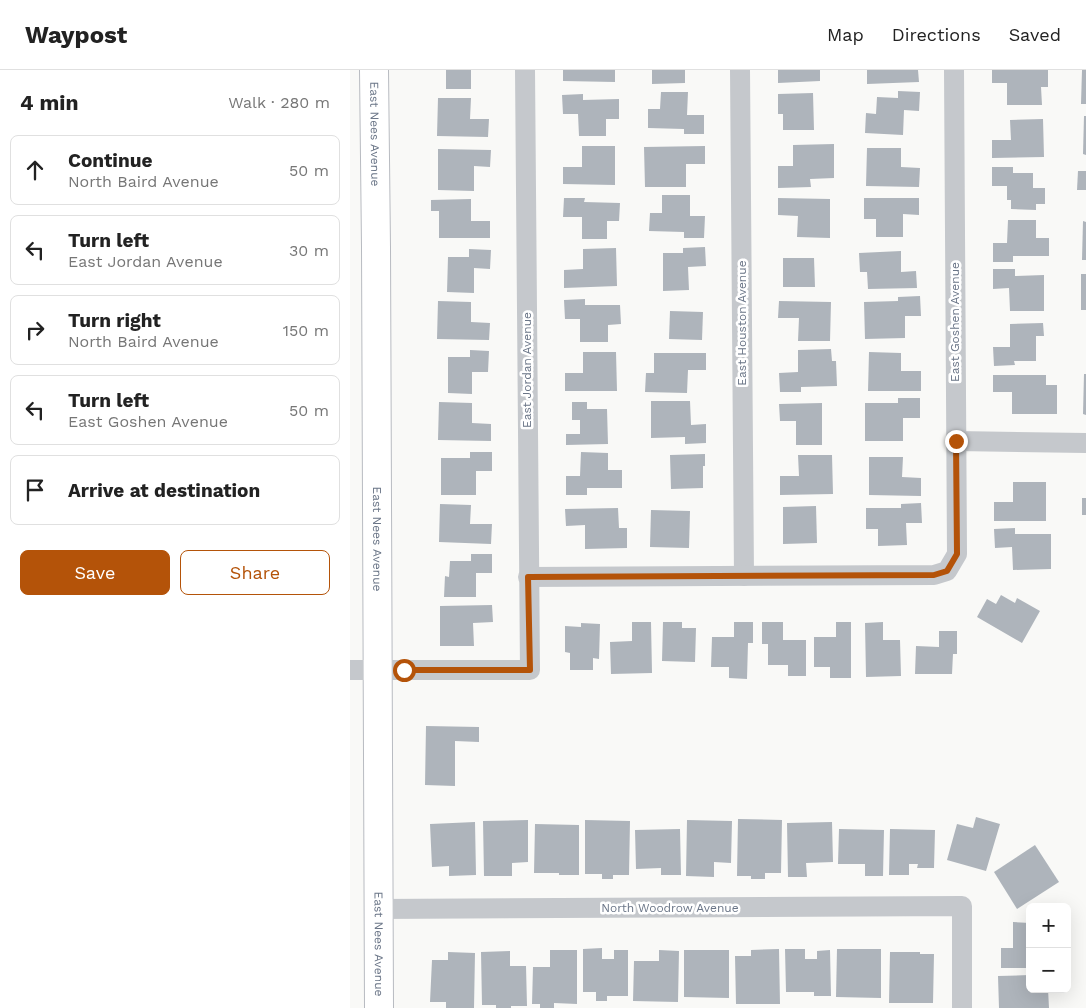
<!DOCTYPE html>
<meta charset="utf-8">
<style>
body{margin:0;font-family:"Work Sans",sans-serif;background:#f2f2f2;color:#222}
.controls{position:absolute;right:15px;bottom:15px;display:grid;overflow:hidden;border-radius:8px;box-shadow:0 5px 20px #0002}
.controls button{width:45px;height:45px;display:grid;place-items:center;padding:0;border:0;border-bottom:1px solid #e0e0e0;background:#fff;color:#222;font:25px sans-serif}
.stop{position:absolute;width:15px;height:15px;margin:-11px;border:4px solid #b45309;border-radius:50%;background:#fff}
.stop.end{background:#b45309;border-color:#fff;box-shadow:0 1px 5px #0008}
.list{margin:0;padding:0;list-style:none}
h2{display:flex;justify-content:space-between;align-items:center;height:65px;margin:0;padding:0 20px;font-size:21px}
h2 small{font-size:16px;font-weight:400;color:#767676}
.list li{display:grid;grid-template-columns:32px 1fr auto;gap:15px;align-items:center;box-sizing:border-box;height:70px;margin:0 10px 10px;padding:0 10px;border:1px solid #e0e0e0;border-radius:8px}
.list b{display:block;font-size:19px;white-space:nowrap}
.list p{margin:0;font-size:16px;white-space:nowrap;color:#767676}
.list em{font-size:16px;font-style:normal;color:#767676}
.actions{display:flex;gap:10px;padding:15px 20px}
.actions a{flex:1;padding:11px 0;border:1px solid #b45309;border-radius:8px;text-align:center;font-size:18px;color:#b45309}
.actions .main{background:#b45309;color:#fff}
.icon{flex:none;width:28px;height:28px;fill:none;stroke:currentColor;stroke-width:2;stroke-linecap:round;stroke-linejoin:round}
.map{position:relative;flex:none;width:736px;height:938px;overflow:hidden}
header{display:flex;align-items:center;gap:30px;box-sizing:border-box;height:70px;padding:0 25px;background:#fff;border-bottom:1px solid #e0e0e0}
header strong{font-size:24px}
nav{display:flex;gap:28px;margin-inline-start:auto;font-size:18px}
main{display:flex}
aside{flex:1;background:#fff}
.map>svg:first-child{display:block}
.building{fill:#aeb4bb}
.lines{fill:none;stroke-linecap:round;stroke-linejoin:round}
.secondary-casing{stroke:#b8bbc1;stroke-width:30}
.street{stroke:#c5c8cc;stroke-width:20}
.secondary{stroke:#fff;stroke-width:28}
.route{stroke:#b45309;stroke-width:6}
.labels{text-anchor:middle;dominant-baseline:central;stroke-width:5;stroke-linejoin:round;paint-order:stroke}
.street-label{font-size:12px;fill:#6a7587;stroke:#fff}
</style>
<header>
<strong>Waypost</strong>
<nav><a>Map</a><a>Directions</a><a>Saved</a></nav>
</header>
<main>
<aside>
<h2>4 min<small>Walk · 280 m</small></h2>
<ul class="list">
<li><svg class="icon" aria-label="ahead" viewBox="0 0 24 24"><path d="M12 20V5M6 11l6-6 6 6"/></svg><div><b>Continue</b><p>North Baird Avenue</p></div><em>50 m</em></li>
<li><svg class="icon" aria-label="left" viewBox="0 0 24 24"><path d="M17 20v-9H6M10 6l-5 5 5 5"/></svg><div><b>Turn left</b><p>East Jordan Avenue</p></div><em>30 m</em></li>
<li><svg class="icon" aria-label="right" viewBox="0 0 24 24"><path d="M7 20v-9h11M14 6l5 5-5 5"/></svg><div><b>Turn right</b><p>North Baird Avenue</p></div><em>150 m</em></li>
<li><svg class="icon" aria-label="left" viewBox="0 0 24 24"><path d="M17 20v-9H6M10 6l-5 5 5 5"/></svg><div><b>Turn left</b><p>East Goshen Avenue</p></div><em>50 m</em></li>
<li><svg class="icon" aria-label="arrive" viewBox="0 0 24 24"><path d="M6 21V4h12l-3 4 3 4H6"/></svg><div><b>Arrive at destination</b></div></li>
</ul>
<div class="actions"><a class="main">Save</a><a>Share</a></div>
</aside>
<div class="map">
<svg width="736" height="938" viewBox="0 0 736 938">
<rect width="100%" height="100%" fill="#f9f9f7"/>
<g class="building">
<rect x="96" y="0" width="25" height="19"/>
<path d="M213 0H265V12L213 11Z"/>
<path d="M302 0H335V13L302 14Z"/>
<path d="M428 0H470V11L428 13Z"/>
<path d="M517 0H568L569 12 517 14Z"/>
<path d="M642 0H698V17H691L692 35H657V13H642Z"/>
<path d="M732 0H736V34H731Z"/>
<path d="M548 21 570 22 569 41 554 40 553 65 515 63 516 43 526 44 527 27 548 28Z"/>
<path d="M311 22H338L337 45H354V64H334V59L298 58V39H310Z"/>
<path d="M463 23 464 60H433V44H428V24Z"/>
<path d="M233 24V30L269 29V49H256V66H229L228 44H213L212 25Z"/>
<path d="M88 28H121L120 49H139L138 67 87 66Z"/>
<path d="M734 46H736V85L733 84Z"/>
<path d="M693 49 694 87 642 88V70H661L660 50Z"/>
<path d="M484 74V108L460 109 461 117 428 118V96H443V75Z"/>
<path d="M232 76H265V115L213 114V97H232Z"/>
<path d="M355 76V94H336V117H295L294 77Z"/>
<path d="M517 78H551V97L570 98 569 117 516 116Z"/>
<path d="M88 79 141 80 140 97 124 96V121L88 120Z"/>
<path d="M642 97H663V103H683V118H695V134H686V140L661 139V130H657V116H642Z"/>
<path d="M728 101H736V120H727Z"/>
<path d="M312 125H340V146H355L354 168H334V162L299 161 300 143H312Z"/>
<path d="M214 128H235L234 132 270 133 269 151H257V169H232V147H213Z"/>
<path d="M428 128 480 129V168L447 167 448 146 428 145Z"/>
<path d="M514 128H569V145L553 144V167H526V149H514Z"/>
<path d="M121 129V151H140V168H89V141H81V130Z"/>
<path d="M658 150H686V168H699V186H663V192H643V173H657Z"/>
<path d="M733 151 736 152V190H732Z"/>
<path d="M355 177 356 196 338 197 339 220 313 221V183H333V178Z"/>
<path d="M266 178 267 216 214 218V200L233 199V179Z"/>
<path d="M119 179 141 180 140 199 124 198V223L97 222 98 187H119Z"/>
<path d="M551 181V202L566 201 567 218 518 219 517 202H510L509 183Z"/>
<path d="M433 188H464L465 217H433Z"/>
<path d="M643 199H665V206L694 205V241H660L659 218 643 219Z"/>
<rect x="731" y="204" width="5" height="36"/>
<path d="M570 226 571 246H555V268L515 269 514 232 548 231V227Z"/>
<path d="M235 229V235H270L271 254 258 255V272H230V249H215L214 230Z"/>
<path d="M88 231 121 232V252L140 253 139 270 87 269Z"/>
<path d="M429 231 481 232 480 271H448L449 248H428Z"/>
<path d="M320 241 353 242 352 270 319 269Z"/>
<path d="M693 253 694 266H686V291H664L665 295 644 296 643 277H660V254Z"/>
<path d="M481 279 482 291H486L487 316 451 317V322H430L429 303 448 302V280Z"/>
<path d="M120 280 139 281 138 302H122V324L98 323V287H120Z"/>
<path d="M233 282H266L267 321H215V303H233Z"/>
<path d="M519 282 551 283V301H571V321H518Z"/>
<path d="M304 283H356V300H338L337 323 295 322 296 303H304Z"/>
<path d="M734 304H736V345L733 344Z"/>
<path d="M643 305H696V315H707V344H662V322H643Z"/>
<path d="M548 328H570V348H553V371H515V333H548Z"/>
<path d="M301 331H340L341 355 356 354V373L335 374V367L301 368Z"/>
<path d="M89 332 122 333V353L141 354V371L88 370Z"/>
<path d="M222 332H237V339H257L258 374 216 375V364H230V350H222Z"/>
<path d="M472 333V375H446V351H430L429 334Z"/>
<path d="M120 382H142V401H126V425H91V388H120Z"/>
<path d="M231 382 258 383V400H272V418H237V425H216V406H230Z"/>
<path d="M355 384V396H353V418L321 419 320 385Z"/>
<path d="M448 385H482L483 424 430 425V406H449Z"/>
<path d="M519 387H553L552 407 571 408V426L519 425Z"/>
<path d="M663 412H696V451H644V432H663Z"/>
<rect x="732" y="428" width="4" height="17"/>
<path d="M571 433 572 453H556L557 475 528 476V459H516V438H551V434Z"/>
<path d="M90 434 121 435 120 454H142L141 474 89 472Z"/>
<path d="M466 436 467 473 433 474V437Z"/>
<path d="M268 438 269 458H277V478L235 479V455L216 456 215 439Z"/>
<path d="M301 440 340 441 339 478 300 477Z"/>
<path d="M665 458V464H701V499L663 500 662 477 645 478 644 459Z"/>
<path d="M121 484H142V503H126V527H94L95 506 99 507 100 491H121Z"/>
<path d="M651 525 665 533 667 528 690 541 672 573 627 547 637 529 646 534Z"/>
<path d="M142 535 143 552 123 553 124 576H90V536Z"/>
<path d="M282 552H301L302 603 261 604 260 572 282 571Z"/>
<path d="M313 552H332V558H346L345 592 312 591Z"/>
<path d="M384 552H403V573H398L397 609 379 608V597H361L362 567H384Z"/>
<path d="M412 552H433V570H456V606H438V595H418V574H412Z"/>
<path d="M486 552H501V608H480V597H464V567H486Z"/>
<path d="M533 552V570H550L551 606 516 607 515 553Z"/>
<path d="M231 553 250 554 249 589 243 588V600H220V583L215 582V556L231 557Z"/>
<path d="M589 561H607V584H603L602 604H565L566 576 589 577Z"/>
<path d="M76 656 129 657V672L105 671V716L75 715Z"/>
<path d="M626 747 650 754 636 801 597 790 607 754 623 758Z"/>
<path d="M388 749 432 750 431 803H415V809H401V806H387Z"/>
<path d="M178 750V792L162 793V806H134L133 751Z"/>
<path d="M235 750 280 751 279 805H263V809H252V804H235Z"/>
<path d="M337 750 382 751 381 793 364 792V807L336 806Z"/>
<path d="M125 752 126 805 99 806V796L82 797 80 754Z"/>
<path d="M482 752 483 792 456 793 457 807H438L437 753Z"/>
<path d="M185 754 229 755V805H209V803H184Z"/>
<path d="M330 759 331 805H311V798L286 799 285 760Z"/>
<path d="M489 759 534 760 533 806H515V794H488Z"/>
<path d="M540 759 585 760 584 798H567L568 794H559V805H539Z"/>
<path d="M685 775 709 812 667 839 644 802Z"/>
<path d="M663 852 680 853V898H651V878H663Z"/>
<path d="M252 878V889H264V880H278V926H257V931H246V922H233V879Z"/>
<path d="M429 879 430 934H386L385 886H401V880Z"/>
<path d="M435 879H455V889H467V881L480 880 481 926H464V922H436Z"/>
<path d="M487 879H531V928L486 927Z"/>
<path d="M200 880H227V934L204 933V938H190V934H182L183 897H200Z"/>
<path d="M309 880 329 881 328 932 283 931 284 891H309Z"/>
<path d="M334 880H379V928L334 927Z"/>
<path d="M160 881V896H176L177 936H161V938H146V935H132L131 882Z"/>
<path d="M98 882 125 883 124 938H96V932H80L82 890H98Z"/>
<path d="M540 882H570V884H584L583 933H539Z"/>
<path d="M680 905V919H698L699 938H649L648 906Z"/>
</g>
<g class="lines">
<g class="secondary-casing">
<g id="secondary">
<path id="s1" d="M24 0 26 177 29 938"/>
</g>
</g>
<g class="street">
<path d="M390 0 394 506"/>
<path d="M606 371 736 373"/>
<path d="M178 507 584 505 597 501 607 484 604 0"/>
<path d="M0 600H180L175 0"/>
<path d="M28 839 612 836V938"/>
</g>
<use href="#secondary" class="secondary"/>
</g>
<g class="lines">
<path class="route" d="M54 600H180L178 507 584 505 597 501 607 484 606 371"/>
</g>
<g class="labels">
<g class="street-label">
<text stroke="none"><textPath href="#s1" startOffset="64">East Nees Avenue</textPath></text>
<text transform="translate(605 252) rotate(-90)">East Goshen Avenue</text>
<text transform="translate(392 253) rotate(-90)">East Houston Avenue</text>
<text transform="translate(177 300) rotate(-90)">East Jordan Avenue</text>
<text stroke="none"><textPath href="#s1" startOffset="469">East Nees Avenue</textPath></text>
<text x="320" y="838">North Woodrow Avenue</text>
<text stroke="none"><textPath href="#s1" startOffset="874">East Nees Avenue</textPath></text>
</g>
</g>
</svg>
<div class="controls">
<button>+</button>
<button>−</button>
</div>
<div class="stop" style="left:54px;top:600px"></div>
<div class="stop end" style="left:606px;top:371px"></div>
</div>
</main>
